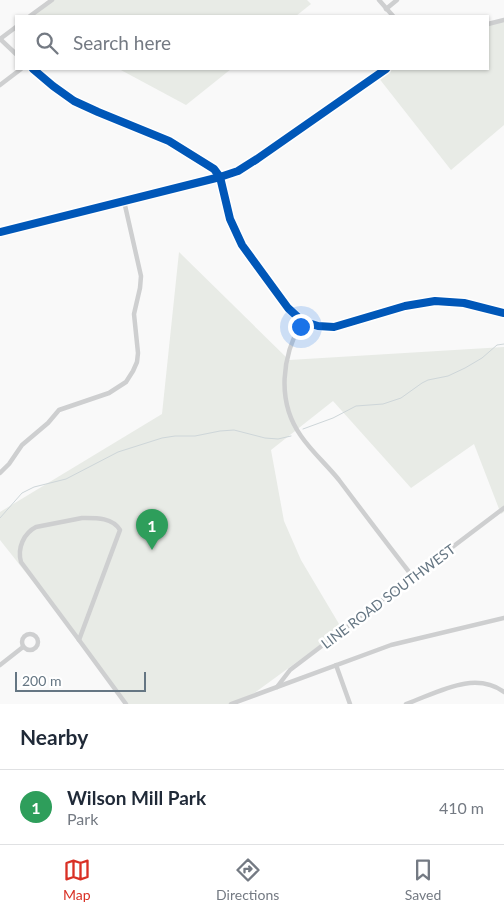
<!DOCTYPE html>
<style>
body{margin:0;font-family:Lato,sans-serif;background:#f2f2f3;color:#1f2937}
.scale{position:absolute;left:15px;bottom:12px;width:131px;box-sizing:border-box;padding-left:5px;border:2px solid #657683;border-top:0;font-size:14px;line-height:18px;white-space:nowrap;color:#657683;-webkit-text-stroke:4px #fff;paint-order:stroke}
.you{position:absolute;left:300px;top:326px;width:18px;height:18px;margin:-12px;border:4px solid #fff;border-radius:50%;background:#1a73e8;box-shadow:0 0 0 8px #1a73e833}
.badge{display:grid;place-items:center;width:32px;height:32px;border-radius:50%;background:#d93025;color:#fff;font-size:16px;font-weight:700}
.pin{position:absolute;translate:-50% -41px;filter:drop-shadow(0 1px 2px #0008)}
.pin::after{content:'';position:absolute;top:26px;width:18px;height:15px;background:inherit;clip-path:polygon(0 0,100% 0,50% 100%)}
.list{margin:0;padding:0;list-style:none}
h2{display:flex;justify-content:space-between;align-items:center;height:65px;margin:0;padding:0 20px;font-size:21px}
h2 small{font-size:16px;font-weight:400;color:#747a83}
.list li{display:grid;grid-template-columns:32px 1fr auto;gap:15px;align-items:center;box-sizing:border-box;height:75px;padding:0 20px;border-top:1px solid #e0e1e3}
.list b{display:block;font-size:19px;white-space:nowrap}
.list p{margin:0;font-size:16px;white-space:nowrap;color:#747a83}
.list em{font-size:16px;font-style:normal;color:#747a83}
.icon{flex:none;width:28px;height:28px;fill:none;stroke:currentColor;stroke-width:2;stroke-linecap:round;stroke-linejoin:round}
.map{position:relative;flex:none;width:504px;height:704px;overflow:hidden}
.search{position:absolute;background:#fff;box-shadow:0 1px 4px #0004;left:15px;right:15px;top:15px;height:55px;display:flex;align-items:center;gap:12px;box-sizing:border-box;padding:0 18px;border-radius:0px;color:#747a83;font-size:19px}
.sheet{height:140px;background:#fff}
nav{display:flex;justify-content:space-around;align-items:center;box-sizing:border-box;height:70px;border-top:1px solid #e0e1e3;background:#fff;font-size:14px;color:#747a83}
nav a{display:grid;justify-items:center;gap:2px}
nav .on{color:#d93025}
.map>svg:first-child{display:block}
.green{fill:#e8ebe6}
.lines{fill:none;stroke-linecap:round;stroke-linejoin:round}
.stream{stroke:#ced6d9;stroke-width:1}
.minor{stroke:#cecfd0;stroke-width:4.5}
.cycleway-casing{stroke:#fff;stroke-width:11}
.cycleway{stroke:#0057b8;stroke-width:8}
.labels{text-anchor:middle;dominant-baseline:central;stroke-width:5;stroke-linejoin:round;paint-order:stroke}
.street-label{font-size:14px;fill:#657683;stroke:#fff}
</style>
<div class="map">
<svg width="504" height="704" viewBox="0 0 504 704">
<rect width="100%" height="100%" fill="#f9f9f9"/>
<g class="green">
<path d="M49 0H307L311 4 296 16H28Z"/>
<path d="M504 19V125L451 170 378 77 389 69H488V22Z"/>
<path d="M119 69H231L186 105Z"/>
<path d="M179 252 289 360 504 347V512L501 514 474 444 411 488 333 401 271 450 284 521 301 560 342 629 249 697 229 704H126L106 674 0 540V512L162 414Z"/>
</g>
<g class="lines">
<g class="stream">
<path d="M303 429 333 418 356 406 383 404 401 398 422 383 428 380 448 376 465 368 482 358 497 345 504 344"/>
<path d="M0 518 22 493 34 487 66 479 118 452 162 438 175 436H195L220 431 234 430 265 438 278 439 291 436"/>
</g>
<g class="minor">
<path d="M379 0 393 16"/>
<path d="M386 9 397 0"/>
<path d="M30 16 52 0"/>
<path d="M488 24 504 20"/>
<path d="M0 39 16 54"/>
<path d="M0 39 16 27"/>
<path d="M33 69 53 86 74 101 98 112 169 141 214 169 220 177 230 219 242 245 288 308 302 321 318 326 334 327 405 306 435 301 464 303 504 313"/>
<path d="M0 85 21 69"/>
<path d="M0 232 220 177 238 171 257 159 386 69"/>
<path d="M302 321C282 356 276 401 301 436 312 452 327 465 339 480 363 512 388 545 413 577"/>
<path d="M0 473 9 464 22 445 48 423 59 410 109 393 126 382 133 371 137 362 138 353 134 314 140 288 141 276 124 201"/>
<path d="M82 518C95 518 112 517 120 530L79 640 21 562C17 548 24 533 36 527Z"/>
<circle cx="30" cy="642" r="8"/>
<path d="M79 640 126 704"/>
<path d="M0 665 23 647"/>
<path d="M336 665 350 704"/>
<path d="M277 687 290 670 504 508"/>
<path d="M231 704 391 645 504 618"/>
<path d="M406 704C437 693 474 670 504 692"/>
</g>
<g class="cycleway-casing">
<g id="cycleway">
<path d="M33 69 53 86 74 101 98 112 169 141 214 169 220 177 230 219 242 245 288 308 302 321 318 326 334 327 405 306 435 301 464 303 504 313"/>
<path d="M0 232 220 177 238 171 257 159 386 69"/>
</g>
</g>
<use href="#cycleway" class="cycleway"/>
</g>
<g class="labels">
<g class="street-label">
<text transform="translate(388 596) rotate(-37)">LINE ROAD SOUTHWEST</text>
</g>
</g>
</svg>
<div class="scale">200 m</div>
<div class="you"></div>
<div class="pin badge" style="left:152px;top:550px;background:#2e9e5b">1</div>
<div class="search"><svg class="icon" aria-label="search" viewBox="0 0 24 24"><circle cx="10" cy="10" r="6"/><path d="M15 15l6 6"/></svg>Search here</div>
</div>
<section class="sheet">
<h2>Nearby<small></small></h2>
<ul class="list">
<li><span class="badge" style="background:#2e9e5b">1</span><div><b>Wilson Mill Park</b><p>Park</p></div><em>410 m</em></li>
</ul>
</section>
<nav>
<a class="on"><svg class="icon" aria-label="map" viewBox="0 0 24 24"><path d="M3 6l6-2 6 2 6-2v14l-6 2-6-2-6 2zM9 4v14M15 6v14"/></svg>Map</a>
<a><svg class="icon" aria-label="directions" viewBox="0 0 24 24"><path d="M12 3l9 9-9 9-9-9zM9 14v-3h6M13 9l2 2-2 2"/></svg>Directions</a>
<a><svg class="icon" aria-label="saved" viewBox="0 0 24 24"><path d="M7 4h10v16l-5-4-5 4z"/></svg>Saved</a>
</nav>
